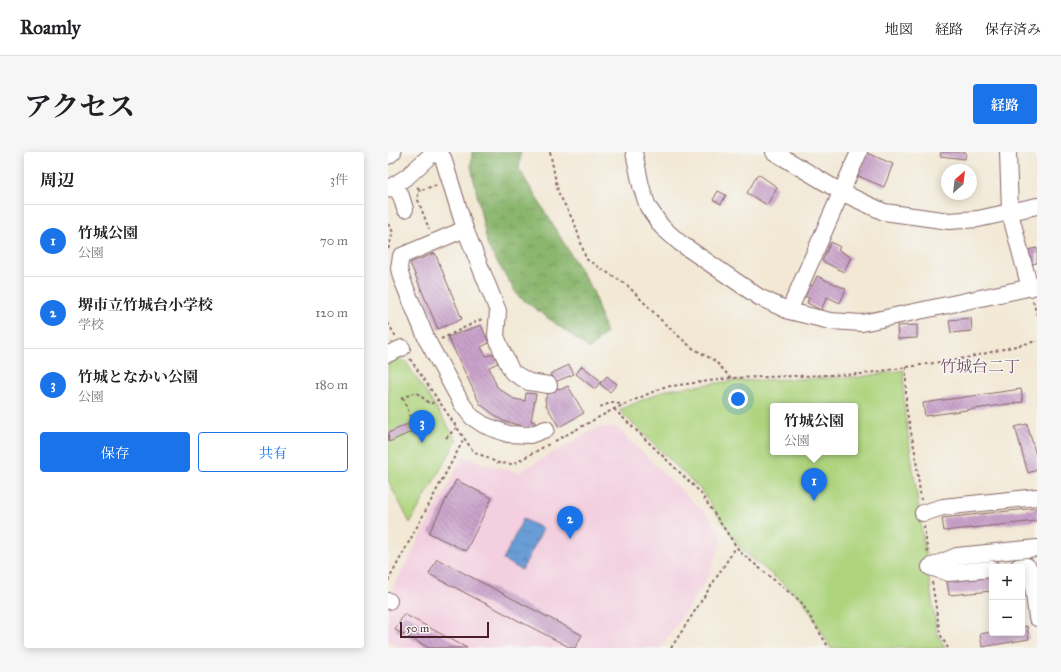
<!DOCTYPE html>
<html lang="ja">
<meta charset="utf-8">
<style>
body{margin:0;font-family:"IM FELL Great Primer","Noto Serif JP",serif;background:#f6f6f6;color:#202124}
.controls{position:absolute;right:12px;bottom:12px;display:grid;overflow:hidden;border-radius:4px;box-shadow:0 2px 10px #0003}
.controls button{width:36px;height:36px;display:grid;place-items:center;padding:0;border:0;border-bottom:1px solid #e0e0e0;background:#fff;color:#202124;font:20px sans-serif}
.compass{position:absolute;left:553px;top:12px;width:36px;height:36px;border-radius:50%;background:#fff;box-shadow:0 2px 10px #0003;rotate:28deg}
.scale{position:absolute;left:12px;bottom:10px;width:89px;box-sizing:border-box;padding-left:4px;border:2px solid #4a1f2b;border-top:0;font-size:11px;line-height:14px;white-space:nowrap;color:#4a1f2b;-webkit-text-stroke:3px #f6f6f2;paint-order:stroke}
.you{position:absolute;left:350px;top:247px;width:14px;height:14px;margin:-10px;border:3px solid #fff;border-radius:50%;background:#1a73e8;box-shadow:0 0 0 6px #1a73e833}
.badge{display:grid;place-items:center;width:26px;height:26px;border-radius:50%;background:#1a73e8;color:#fff;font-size:13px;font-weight:700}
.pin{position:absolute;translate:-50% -33px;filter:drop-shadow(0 1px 2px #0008)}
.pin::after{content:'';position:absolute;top:21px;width:14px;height:12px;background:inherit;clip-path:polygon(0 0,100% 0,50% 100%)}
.popup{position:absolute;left:382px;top:251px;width:88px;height:52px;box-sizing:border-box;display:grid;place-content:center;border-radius:4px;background:#fff;filter:drop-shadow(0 1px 3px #0005);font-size:13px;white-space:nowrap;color:#757577}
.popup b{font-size:15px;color:#202124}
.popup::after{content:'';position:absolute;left:50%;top:100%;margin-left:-8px;border:8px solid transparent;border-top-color:#fff}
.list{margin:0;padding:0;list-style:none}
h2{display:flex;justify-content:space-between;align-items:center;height:52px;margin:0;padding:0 16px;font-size:17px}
h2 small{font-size:13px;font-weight:400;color:#757577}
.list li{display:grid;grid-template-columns:26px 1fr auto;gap:12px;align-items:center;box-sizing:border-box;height:72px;padding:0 16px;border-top:1px solid #e0e0e0}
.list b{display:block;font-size:15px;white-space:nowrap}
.list p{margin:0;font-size:13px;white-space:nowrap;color:#757577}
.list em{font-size:13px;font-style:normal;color:#757577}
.actions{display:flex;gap:8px;padding:12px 16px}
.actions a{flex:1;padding:9px 0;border:1px solid #1a73e8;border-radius:4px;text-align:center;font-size:14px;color:#1a73e8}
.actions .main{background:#1a73e8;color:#fff}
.map{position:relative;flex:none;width:649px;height:496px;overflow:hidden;border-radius:4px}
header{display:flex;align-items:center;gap:24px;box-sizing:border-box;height:56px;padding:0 20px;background:#fff;border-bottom:1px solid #e0e0e0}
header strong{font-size:19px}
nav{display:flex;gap:22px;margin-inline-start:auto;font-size:14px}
.intro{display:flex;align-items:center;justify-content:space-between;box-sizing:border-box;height:96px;padding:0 24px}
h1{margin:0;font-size:28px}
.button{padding:10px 18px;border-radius:4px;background:#1a73e8;color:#fff;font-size:14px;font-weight:700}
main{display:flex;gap:24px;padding:0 24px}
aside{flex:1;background:#fff;border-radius:4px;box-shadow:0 2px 10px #0003}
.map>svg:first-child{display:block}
.built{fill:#f3cfdf}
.forest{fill:url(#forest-crowns);stroke:#6a6a4c}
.green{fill:#aed47e;stroke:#7c7a54;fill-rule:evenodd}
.water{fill:url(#water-ripples);stroke:#5a5e80}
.building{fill:url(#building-back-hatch)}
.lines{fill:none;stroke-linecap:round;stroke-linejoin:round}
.minor-casing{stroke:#856566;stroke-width:18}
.path{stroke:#856566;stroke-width:2;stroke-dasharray:3 3;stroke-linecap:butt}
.minor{stroke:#fff;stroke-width:16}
.labels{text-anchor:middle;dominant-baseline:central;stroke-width:3;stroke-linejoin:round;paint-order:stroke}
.neighbourhood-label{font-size:16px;fill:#774d63;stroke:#f6f6f2}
</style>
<header>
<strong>Roamly</strong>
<nav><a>地図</a><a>経路</a><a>保存済み</a></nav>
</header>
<div class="intro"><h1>アクセス</h1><a class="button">経路</a></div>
<main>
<aside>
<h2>周辺<small>3件</small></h2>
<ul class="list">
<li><span class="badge">1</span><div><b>竹城公園</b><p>公園</p></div><em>70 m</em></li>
<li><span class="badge">2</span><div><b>堺市立竹城台小学校</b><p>学校</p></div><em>120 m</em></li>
<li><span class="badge">3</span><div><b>竹城となかい公園</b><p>公園</p></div><em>180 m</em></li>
</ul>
<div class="actions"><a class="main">保存</a><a>共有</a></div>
</aside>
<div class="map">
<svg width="649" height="496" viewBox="0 0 649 496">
<defs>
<pattern id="forest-crowns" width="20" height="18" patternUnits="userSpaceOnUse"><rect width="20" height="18" fill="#8ab66d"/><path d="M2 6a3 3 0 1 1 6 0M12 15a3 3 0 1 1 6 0" fill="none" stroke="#73935a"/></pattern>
<pattern id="water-ripples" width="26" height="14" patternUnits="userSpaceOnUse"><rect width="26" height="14" fill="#699dd5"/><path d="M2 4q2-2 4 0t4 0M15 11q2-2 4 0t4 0" fill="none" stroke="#587fad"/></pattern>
<pattern id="building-back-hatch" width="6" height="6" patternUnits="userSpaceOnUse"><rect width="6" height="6" fill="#caa3cb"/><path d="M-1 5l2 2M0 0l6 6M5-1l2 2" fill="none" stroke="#a684a5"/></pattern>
</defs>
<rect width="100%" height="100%" fill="#f6f6f2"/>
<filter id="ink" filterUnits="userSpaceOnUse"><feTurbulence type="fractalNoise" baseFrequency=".025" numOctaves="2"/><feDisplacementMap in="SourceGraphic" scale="8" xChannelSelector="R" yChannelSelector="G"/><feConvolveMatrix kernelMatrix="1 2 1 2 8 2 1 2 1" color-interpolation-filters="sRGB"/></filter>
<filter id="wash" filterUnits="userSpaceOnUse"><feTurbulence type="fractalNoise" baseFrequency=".012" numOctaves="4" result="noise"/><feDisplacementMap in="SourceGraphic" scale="16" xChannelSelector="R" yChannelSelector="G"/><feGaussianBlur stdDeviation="0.9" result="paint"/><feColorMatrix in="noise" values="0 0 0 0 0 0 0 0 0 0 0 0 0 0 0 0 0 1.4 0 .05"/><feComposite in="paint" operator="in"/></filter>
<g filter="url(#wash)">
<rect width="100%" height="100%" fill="#f2e8d4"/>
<path class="built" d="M210 275H228L319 363 333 383V391L321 424 273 496H14L0 489V445L76 304 96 312 131 320Z"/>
<path class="forest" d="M84 0H133L131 17 205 139 218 181 202 197 130 144 100 95 83 14Z"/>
<g class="green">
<path d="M12 206 18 210 69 288 22 371 0 328V209Z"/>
<path d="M516 218V255L549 482 558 496H443L415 448 354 398 312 337 231 258 278 238 344 229 472 225ZM385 254H467V300H385Z"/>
</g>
<path class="water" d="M135 367 155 377 134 418 115 408Z"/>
<g id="blocks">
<g class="building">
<path d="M553 0H578L577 7 552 4Z"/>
<path d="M479 1 505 12 496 35 470 24Z"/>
<path d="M370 22 389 35 379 53 359 41Z"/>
<path d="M330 39 338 43 333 52 325 48Z"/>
<path d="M443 90 452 95 450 98 463 105 456 120 434 109Z"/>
<path d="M649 96V111L643 112 639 98Z"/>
<path d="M47 101 74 167 50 177 22 111Z"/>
<path d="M429 124 458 137 452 151 439 145 433 158 419 151 421 146 416 144 421 133 424 134Z"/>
<path d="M583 166 584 179 563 181 561 168Z"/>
<path d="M93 173 101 191 93 195 98 204 106 202 110 211 101 215 109 235 126 247 137 249 138 241 148 242 143 269 147 270 146 277 115 269 92 252 60 185Z"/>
<path d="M529 173V186L510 187 509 174Z"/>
<path d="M181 213 186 222 167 230 162 222Z"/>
<path d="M194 214 213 229 207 237 188 222Z"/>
<path d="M219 224 229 232 222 240 212 232Z"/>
<path d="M180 234 196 261 171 275 158 253 157 247 161 240 167 236 174 237Z"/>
<path d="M633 237 635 250 537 264 535 251Z"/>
<path d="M20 272 23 280 1 290 0 281Z"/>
<path d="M639 272 649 307V318L640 321 627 275Z"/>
<path d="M68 328 104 346 78 399 41 381Z"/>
<path d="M649 356V369L556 379 554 366Z"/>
<path d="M49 407 194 483 187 496H183L41 422Z"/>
<path d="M604 425V439L561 443 559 429Z"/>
<path d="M16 462 79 496H41L7 478Z"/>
<path d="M639 474 641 487 594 495 592 482 604 480 634 481V475Z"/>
</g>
</g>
</g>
<g filter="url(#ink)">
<use href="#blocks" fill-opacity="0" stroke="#856566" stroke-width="1"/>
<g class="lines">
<g class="minor-casing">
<g id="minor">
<path d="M47 0 55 6 77 77 110 159 108 184 114 199 124 220 141 230 161 233"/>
<path d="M246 0 253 34 260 55 274 75 292 91 371 145 401 159 442 169 474 171 649 134"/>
<path d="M386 0 453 40 496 60 561 69 590 67 649 54"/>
<path d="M620 0 622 61 642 136"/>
<path d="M0 4 5 0"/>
<path d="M6 33 13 44 17 57"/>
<path d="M0 37 20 24 46 0"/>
<path d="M77 77 13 104 11 116 13 125 39 188 74 252 84 265 96 273 120 282 142 283 158 277"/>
<path d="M401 159 471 0"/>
<path d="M0 202 14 196"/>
<path d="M535 361 555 355 649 345"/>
<path d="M630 415 639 414 643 419 649 466"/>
<path d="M604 417 561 421 542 415 569 404 649 396"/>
<path d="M0 449H1"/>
</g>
</g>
<g class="path">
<path d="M162 0 170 40 187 72 198 107 239 133 275 170 303 195 327 209 343 226"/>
<path d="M29 35 33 38 49 33"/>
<path d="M33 38 30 39V48L41 77"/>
<path d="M0 72 5 80 0 98"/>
<path d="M645 149 649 163"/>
<path d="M0 171 8 185"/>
<path d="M53 187 96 166"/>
<path d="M22 207 85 299 110 311 125 312 163 291"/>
<path d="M518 215V255L527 300 533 348"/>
<path d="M15 246 24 268"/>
<path d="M13 247 28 240 42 252 50 248"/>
<path d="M212 255 225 250 235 253"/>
<path d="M226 257 311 339 352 400 413 450 441 496"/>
<path d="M58 286 68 276"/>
<path d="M167 289 226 257 276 235 343 226 474 222 578 206 649 189"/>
<path d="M536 374 540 402"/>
<path d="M0 429 76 287"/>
<path d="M544 430 552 482 560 496"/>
<path d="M283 496 348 395"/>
</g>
<use href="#minor" class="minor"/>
</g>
</g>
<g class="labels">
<g class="neighbourhood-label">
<text x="592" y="214">竹城台二丁</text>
</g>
</g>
</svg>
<div class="controls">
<button>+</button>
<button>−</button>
</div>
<svg class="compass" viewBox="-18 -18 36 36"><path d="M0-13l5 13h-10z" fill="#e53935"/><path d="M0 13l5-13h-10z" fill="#757577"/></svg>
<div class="scale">50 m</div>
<div class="you"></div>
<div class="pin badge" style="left:426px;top:349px">1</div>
<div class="popup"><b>竹城公園</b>公園</div>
<div class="pin badge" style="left:182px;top:387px">2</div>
<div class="pin badge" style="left:34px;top:291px">3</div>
</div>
</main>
